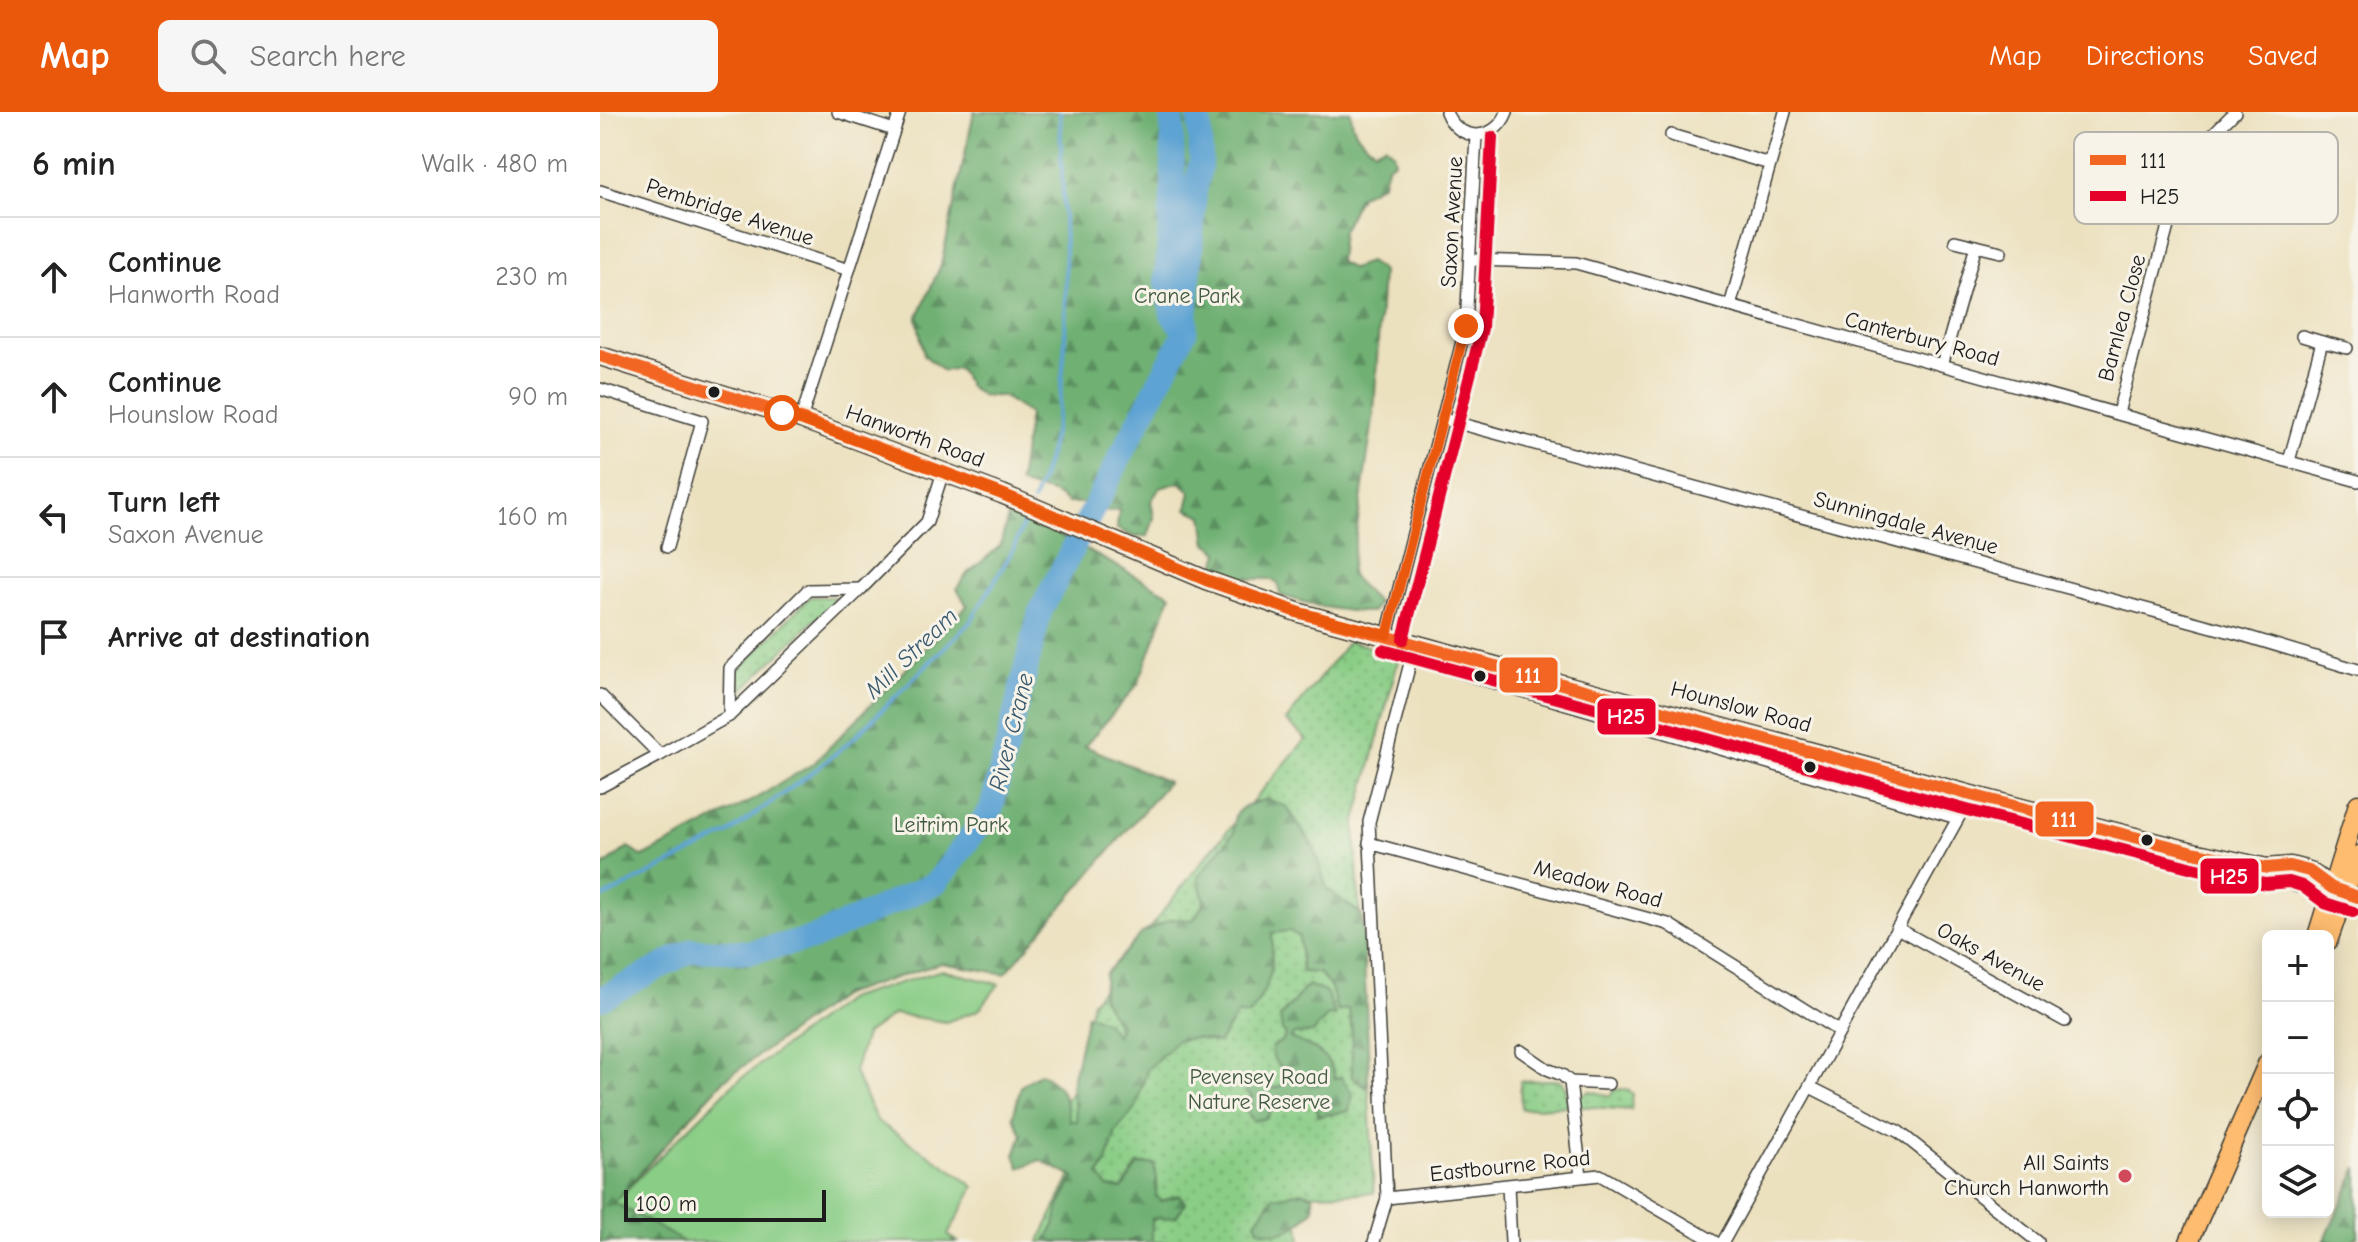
<!DOCTYPE html>
<meta charset="utf-8">
<style>
body{margin:0;font-family:"Comic Neue",sans-serif;background:#f6f6f6;color:#222}
.controls{position:absolute;right:24px;bottom:24px;display:grid;overflow:hidden;border-radius:12px;box-shadow:0 4px 20px #0003}
.controls button{width:72px;height:72px;display:grid;place-items:center;padding:0;border:0;border-bottom:2px solid #e0e0e0;background:#fff;color:#222;font:40px sans-serif}
.scale{position:absolute;left:24px;bottom:20px;width:202px;box-sizing:border-box;padding-left:8px;border:4px solid #1c1c1c;border-top:0;font-size:22px;line-height:28px;white-space:nowrap;color:#1c1c1c;-webkit-text-stroke:6px #f7f3e8;paint-order:stroke}
.stop{position:absolute;width:24px;height:24px;margin:-18px;border:6px solid #ea580c;border-radius:50%;background:#fff}
.stop.end{background:#ea580c;border-color:#fff;box-shadow:0 2px 8px #0008}
.list{margin:0;padding:0;list-style:none}
h2{display:flex;justify-content:space-between;align-items:center;height:104px;margin:0;padding:0 32px;font-size:34px}
h2 small{font-size:26px;font-weight:400;color:#767676}
.list li{display:grid;grid-template-columns:52px 1fr auto;gap:24px;align-items:center;box-sizing:border-box;height:120px;padding:0 32px;border-top:2px solid #e0e0e0}
.list b{display:block;font-size:30px;white-space:nowrap}
.list p{margin:0;font-size:26px;white-space:nowrap;color:#767676}
.list em{font-size:26px;font-style:normal;color:#767676}
.icon{flex:none;width:44px;height:44px;fill:none;stroke:currentColor;stroke-width:2;stroke-linecap:round;stroke-linejoin:round}
.map{position:relative;flex:none;width:1758px;height:1130px;overflow:hidden}
header{display:flex;align-items:center;gap:48px;box-sizing:border-box;height:112px;padding:0 40px;background:#ea580c;color:#fff}
header strong{font-size:38px}
nav{display:flex;gap:44px;margin-inline-start:auto;font-size:28px}
.search{width:560px;height:72px;background:#f6f6f6;display:flex;align-items:center;gap:20px;box-sizing:border-box;padding:0 28px;border-radius:12px;color:#767676;font-size:30px}
main{display:flex}
aside{flex:1;background:#fff}
.map>svg:first-child{display:block}
.grass{fill:url(#grass-dots);stroke:#537451;stroke-width:2}
.forest{fill:url(#forest-firs);stroke:#466648;stroke-width:2}
.garden{fill:#8acd86;stroke:#537451;stroke-width:2}
.lines{fill:none;stroke-linecap:round;stroke-linejoin:round}
.stream{stroke:#5da3d3;stroke-width:4}
.river{stroke:#5da3d3;stroke-width:24}
.street-casing{stroke:#3b3a34;stroke-width:14}
.primary-casing{stroke:#3b3a34;stroke-width:21}
.street{stroke:#fff;stroke-width:11}
.primary{stroke:#fdbc6f;stroke-width:18}
.bus-1-casing{stroke:#f7f3e8;stroke-width:18}
.bus-2-casing{stroke:#f7f3e8;stroke-width:18}
.bus-1{stroke:#f26522;stroke-width:12}
.bus-2{stroke:#e4002b;stroke-width:12}
.route{stroke:#ea580c;stroke-width:10}
.bus-dot{fill:#1c1c1c;stroke:#f7f3e8;stroke-width:3}
.poi-dot{fill:#d1495b;stroke:#f7f3e8;stroke-width:3}
.labels{text-anchor:middle;dominant-baseline:central;stroke-width:6;stroke-linejoin:round;paint-order:stroke}
.street-label{font-size:22px;fill:#1c1c1c;stroke:#f7f3e8}
.park-label{font-size:22px;fill:#425a41;stroke:#f7f3e8}
.poi-label{font-size:22px;fill:#1c1c1c;stroke:#f7f3e8;text-anchor:end}
.water-label{font-size:24px;font-style:italic;fill:#39596e;stroke:#f7f3e8}
.key{fill:#f7f3e8;stroke:#b5b2ab;stroke-width:2}
.key-label{font-size:22px;fill:#1c1c1c}
.line-badge{stroke:#f7f3e8;stroke-width:3}
.badge-label{font-size:22px;text-anchor:middle;font-weight:bold;fill:#fff}
</style>
<header>
<strong>Map</strong>
<div class="search"><svg class="icon" aria-label="search" viewBox="0 0 24 24"><circle cx="10" cy="10" r="6"/><path d="M15 15l6 6"/></svg>Search here</div>
<nav><a>Map</a><a>Directions</a><a>Saved</a></nav>
</header>
<main>
<aside>
<h2>6 min<small>Walk · 480 m</small></h2>
<ul class="list">
<li><svg class="icon" aria-label="ahead" viewBox="0 0 24 24"><path d="M12 20V5M6 11l6-6 6 6"/></svg><div><b>Continue</b><p>Hanworth Road</p></div><em>230 m</em></li>
<li><svg class="icon" aria-label="ahead" viewBox="0 0 24 24"><path d="M12 20V5M6 11l6-6 6 6"/></svg><div><b>Continue</b><p>Hounslow Road</p></div><em>90 m</em></li>
<li><svg class="icon" aria-label="left" viewBox="0 0 24 24"><path d="M17 20v-9H6M10 6l-5 5 5 5"/></svg><div><b>Turn left</b><p>Saxon Avenue</p></div><em>160 m</em></li>
<li><svg class="icon" aria-label="arrive" viewBox="0 0 24 24"><path d="M6 21V4h12l-3 4 3 4H6"/></svg><div><b>Arrive at destination</b></div></li>
</ul>
</aside>
<div class="map">
<svg width="1758" height="1130" viewBox="0 0 1758 1130">
<defs>
<pattern id="grass-dots" width="8" height="8" patternUnits="userSpaceOnUse" patternTransform="scale(2)"><rect width="8" height="8" fill="#8acd86"/><path d="M2 2h.1M6 6h.1" fill="none" stroke="#76af73" stroke-width="1.8" stroke-linecap="round"/></pattern>
<pattern id="forest-firs" width="22" height="20" patternUnits="userSpaceOnUse" patternTransform="scale(2)"><rect width="22" height="20" fill="#6fb073"/><path d="M5 1l3.5 6h-7zM16 11l3.5 6h-7z" fill="#5a8e5e"/></pattern>
</defs>
<rect width="100%" height="100%" fill="#f7f3e8"/>
<filter id="ink" filterUnits="userSpaceOnUse"><feTurbulence type="fractalNoise" baseFrequency=".0125" numOctaves="2"/><feDisplacementMap in="SourceGraphic" scale="16" xChannelSelector="R" yChannelSelector="G"/><feConvolveMatrix kernelMatrix="1 2 1 2 8 2 1 2 1" color-interpolation-filters="sRGB"/></filter>
<filter id="wash" filterUnits="userSpaceOnUse"><feTurbulence type="fractalNoise" baseFrequency=".006" numOctaves="4" result="noise"/><feDisplacementMap in="SourceGraphic" scale="32" xChannelSelector="R" yChannelSelector="G"/><feGaussianBlur stdDeviation="1.8" result="paint"/><feColorMatrix in="noise" values="0 0 0 0 0 0 0 0 0 0 0 0 0 0 0 0 0 1.4 0 .05"/><feComposite in="paint" operator="in"/></filter>
<g filter="url(#wash)">
<rect width="100%" height="100%" fill="#ece1bf"/>
<g class="grass">
<path d="M210 485H238L136 584V560Z"/>
<path d="M749 529 799 543V545L755 713 774 1081 696 1082 701 1130H439L471 1064 440 1048 447 1020 474 975 492 890 607 743 706 627 686 609Z"/>
<path d="M953 968 961 969 966 976 967 994 921 997 920 969Z"/>
<path d="M1026 977 1033 982 1031 998 979 994V983L991 979 1010 984 1014 978Z"/>
</g>
<g class="forest">
<path d="M374 0H751C751 18 761 29 775 38L785 33 793 40 795 49 787 54 783 71 760 84 742 119 739 150 752 157 769 150 782 159 774 301 750 463 778 491 772 500C739 500 711 493 680 483L678 472 670 467H644L614 458 619 440 607 431 603 404 587 397 591 380 580 370 560 376 551 389 554 406 548 424 535 425 517 417 519 397 505 400 490 391H468C451 375 439 381 419 371L429 302 402 284H382L369 274 358 256 343 259 324 243 317 206 341 153Z"/>
<path d="M410 397 571 483 538 572 485 634 568 670 405 862 341 851 242 883 123 969 14 1090 84 1130H0V757L28 735 43 745 153 688 214 651 367 494 357 476 367 462 400 434Z"/>
<path d="M667 687 687 695 714 736 727 777 762 803 769 958 766 975 752 966C751 947 754 913 748 897L737 899 731 876 719 861 702 860 699 825 690 819 672 821C672 862 673 868 650 903H636L619 931 596 926 577 928 547 958 535 997 516 1019 507 1050 499 1063 508 1075 522 1077 538 1052H554L557 1067 556 1084 561 1089 580 1083 585 1091 576 1105 552 1107V1130H536L535 1126 527 1130H445L455 1113 459 1094 474 1065 440 1048 420 1056 415 1043 422 1023 413 1005 421 974 440 961C466 976 463 981 470 1009H477L471 974 487 902 506 910 516 923 519 916 502 885 505 862 542 821 571 807 593 808 604 791 598 765 634 720C630 695 647 693 667 687Z"/>
<path d="M708 873 727 881 735 904 728 903 713 921 694 922 690 926C710 933 731 943 735 966L741 965 753 983 749 999 719 1004 714 986 673 995 667 1006 653 1009 645 997 646 988 653 985 647 980 648 970 655 965 665 967 670 975 676 976 696 966C683 957 671 953 672 935L683 928 686 922 682 919 680 905Z"/>
<path d="M1758 1055V1124L1751 1130H1724Z"/>
<path d="M703 1080 713 1083 714 1097C699 1113 682 1128 659 1117L656 1110 673 1085Z"/>
</g>
<path class="garden" d="M342 858 399 872 379 898 346 910 294 902 265 923 254 960 277 1009 355 1060 374 1075 348 1123 358 1130H84L14 1090 131 974 247 887Z"/>
<g class="lines">
<g class="stream">
<path d="M433 389C482 277 462 121 460 0"/>
<path d="M0 787 129 721 218 656 255 625 371 509 413 438 429 397"/>
</g>
<g class="river">
<path d="M572 0 573 71 566 170 572 202 585 220"/>
<path d="M0 887 92 838 150 840 211 827 336 771 391 698 440 500 585 220 595 80 601 48 599 0"/>
</g>
</g>
</g>
<g filter="url(#ink)">
<g class="lines">
<g class="street-casing">
<g id="street">
<path d="M238 0 294 18"/>
<path d="M846 0C858 30 895 31 907 0"/>
<path d="M1071 23 1170 52"/>
<path d="M0 79 249 158"/>
<path d="M1355 129 1401 140"/>
<path d="M872 148 976 151 1758 369"/>
<path d="M1130 194 1185 0"/>
<path d="M1722 230 1747 236"/>
<path d="M1342 253 1376 134"/>
<path d="M0 277 102 309 67 435"/>
<path d="M1518 301 1583 58 1594 41 1635 0"/>
<path d="M201 307 300 0"/>
<path d="M843 307 1642 523 1758 558"/>
<path d="M1689 349 1722 230 1702 224"/>
<path d="M787 523 866 214 876 24"/>
<path d="M812 547 1357 706"/>
<path d="M0 583 60 643 129 604 261 477 327 410 343 360"/>
<path d="M129 604 130 556 208 478 261 477"/>
<path d="M0 675 60 643"/>
<path d="M769 731 1068 812 1239 919"/>
<path d="M1297 816 1465 909"/>
<path d="M921 939 947 957 962 963 970 970 981 1064"/>
<path d="M970 970 1008 972"/>
<path d="M1210 975 1299 1020 1438 1130"/>
<path d="M908 1074 911 1130"/>
<path d="M787 1086 1000 1063 1115 1130"/>
<path d="M774 1130 787 1086 769 710 815 532"/>
<path d="M1123 1130 1371 683"/>
</g>
</g>
<g class="primary-casing">
<g id="primary">
<path d="M0 244 201 307 402 382 606 468 700 501 1371 683 1593 740 1667 756 1690 754 1709 759 1732 776"/>
<path d="M1667 756 1697 771 1730 776"/>
<path d="M1717 824 1758 692"/>
<path d="M1728 829 1758 743"/>
<path d="M1589 1130 1668 950"/>
</g>
</g>
<use href="#street" class="street"/>
<use href="#primary" class="primary"/>
<g class="bus-1-casing">
<path id="bus-1" d="M0 244 201 307 402 382 606 468 700 501 1371 683 1593 740 1667 756 1690 754 1709 759 1732 776 1758 785"/>
</g>
<g class="bus-2-casing">
<g id="bus-2">
<path d="M803 527 882 216 892 25"/>
<path d="M783 538 1367 698 1589 755 1665 772 1689 770 1702 774 1725 791 1753 800"/>
</g>
</g>
<use href="#bus-1" class="bus-1"/>
<use href="#bus-2" class="bus-2"/>
</g>
</g>
<g class="lines" filter="url(#ink)">
<path class="route" d="M182 301 402 382 606 468 700 501 787 523 866 214"/>
</g>
<g class="bus-dot">
<circle cx="114" cy="280" r="7"/>
<circle cx="880" cy="564" r="7"/>
<circle cx="1210" cy="655" r="7"/>
<circle cx="1547" cy="728" r="7"/>
</g>
<circle class="poi-dot" cx="1525" cy="1064" r="8"/>
<g class="labels">
<g class="street-label">
<text transform="translate(130 100) rotate(18)">Pembridge Avenue</text>
<text transform="translate(852 110) rotate(-87)">Saxon Avenue</text>
<text transform="translate(1522 206) rotate(-75)">Barnlea Close</text>
<text transform="translate(1322 227) rotate(15)">Canterbury Road</text>
<text transform="translate(315 324) rotate(20)">Hanworth Road</text>
<text transform="translate(1306 411) rotate(15)">Sunningdale Avenue</text>
<text transform="translate(1141 595) rotate(15)">Hounslow Road</text>
<text transform="translate(998 772) rotate(15)">Meadow Road</text>
<text transform="translate(1391 845) rotate(29)">Oaks Avenue</text>
<text transform="translate(910 1054) rotate(-6)">Eastbourne Road</text>
</g>
<g class="park-label">
<text x="587" y="184">Crane Park</text>
<text x="351" y="713">Leitrim Park</text>
<text x="659" y="965">Pevensey Road<tspan x="659" dy="25">Nature Reserve</tspan></text>
</g>
<g class="poi-label">
<text x="1509" y="1051">All Saints<tspan x="1509" dy="25">Church Hanworth</tspan></text>
</g>
<g class="water-label">
<text transform="translate(311 541) rotate(-44)">Mill Stream</text>
<text transform="translate(411 620) rotate(-76)">River Crane</text>
</g>
</g>
<rect x="1474" y="20" width="264" height="92" rx="12" class="key"/>
<rect x="1490" y="43" width="36" height="10" fill="#f26522"/>
<rect x="1490" y="79" width="36" height="10" fill="#e4002b"/>
<g class="key-label">
<text x="1540" y="56">111</text>
<text x="1540" y="92">H25</text>
</g>
<g class="line-badge">
<rect x="898" y="544" width="61" height="38" rx="8" fill="#f26522"/>
<rect x="996" y="585" width="61" height="39" rx="8" fill="#e4002b"/>
<rect x="1434" y="688" width="61" height="38" rx="8" fill="#f26522"/>
<rect x="1599" y="745" width="61" height="38" rx="8" fill="#e4002b"/>
</g>
<g class="badge-label">
<text x="928" y="571">111</text>
<text x="1026" y="612">H25</text>
<text x="1464" y="715">111</text>
<text x="1629" y="772">H25</text>
</g>
</svg>
<div class="controls">
<button>+</button>
<button>−</button>
<button><svg class="icon" aria-label="locate" viewBox="0 0 24 24"><circle cx="12" cy="12" r="6"/><path d="M12 2v4M12 18v4M2 12h4M18 12h4"/></svg></button>
<button><svg class="icon" aria-label="layers" viewBox="0 0 24 24"><path d="M12 4l9 5-9 5-9-5zM3 14l9 5 9-5"/></svg></button>
</div>
<div class="scale">100 m</div>
<div class="stop" style="left:182px;top:301px"></div>
<div class="stop end" style="left:866px;top:214px"></div>
</div>
</main>
